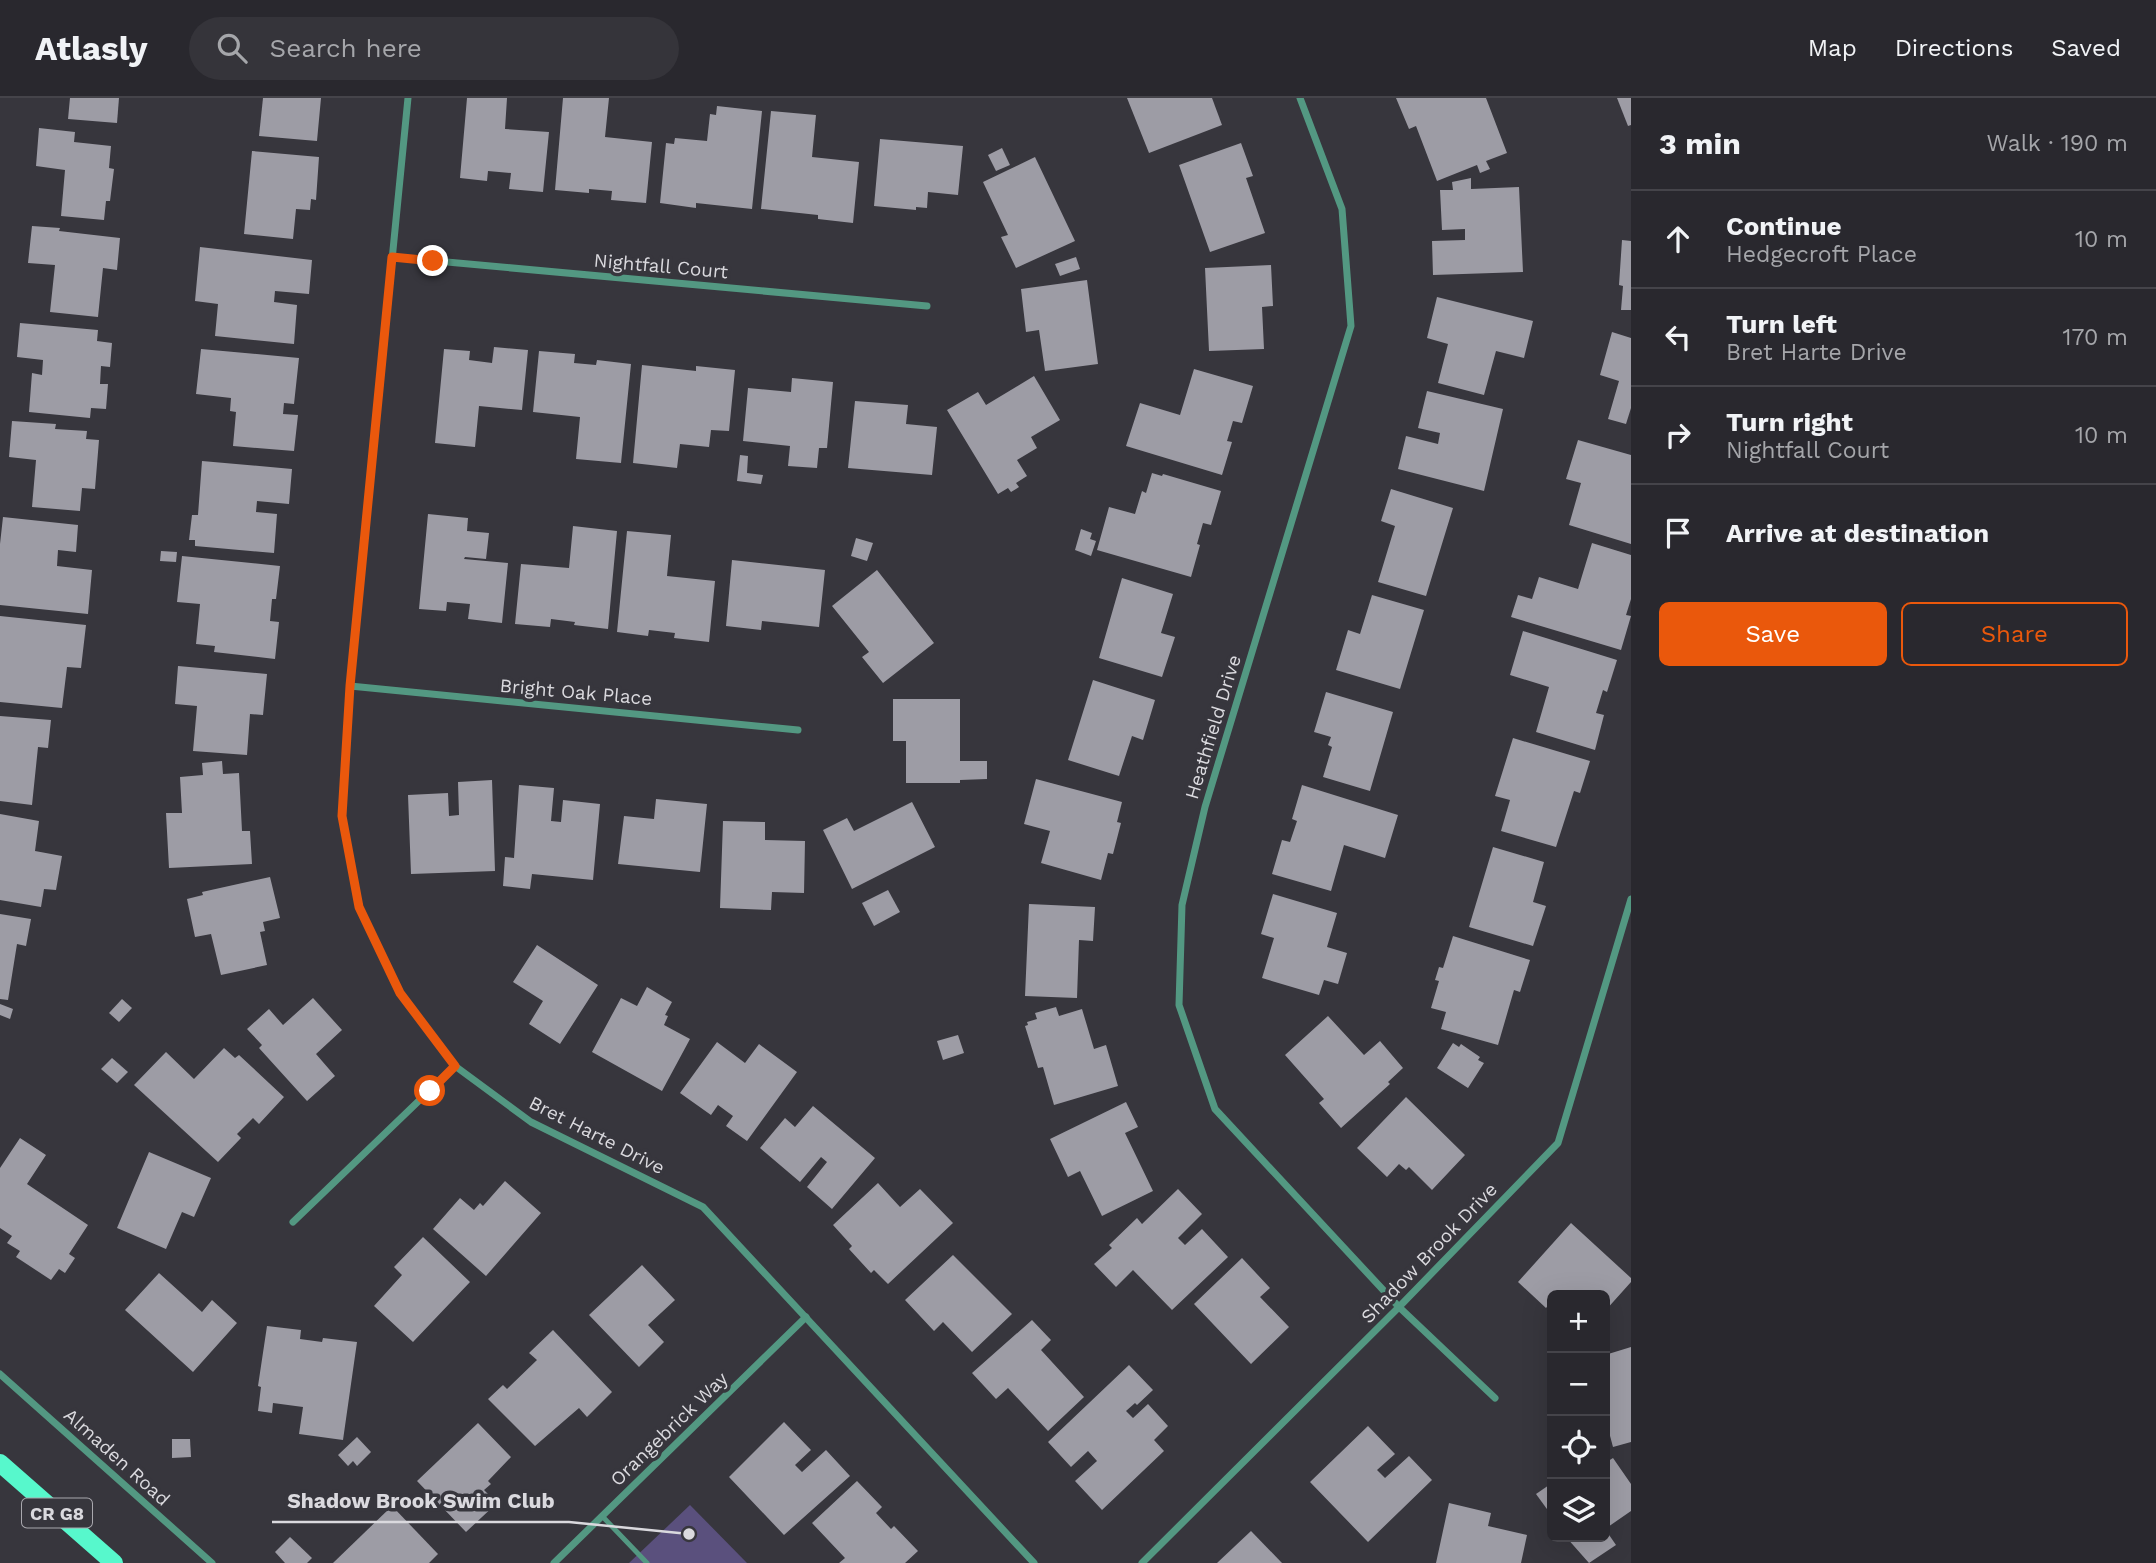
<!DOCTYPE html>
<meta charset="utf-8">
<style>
body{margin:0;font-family:"Work Sans",sans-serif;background:#35343a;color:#f1f3f6}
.controls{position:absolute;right:21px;bottom:21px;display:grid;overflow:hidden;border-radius:10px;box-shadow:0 7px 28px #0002}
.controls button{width:63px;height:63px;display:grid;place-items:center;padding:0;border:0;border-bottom:2px solid #45444a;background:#29282e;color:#f1f3f6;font:35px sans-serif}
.stop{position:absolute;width:21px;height:21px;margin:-16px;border:5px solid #ea580c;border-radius:50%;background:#fff}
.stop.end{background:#ea580c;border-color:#fff;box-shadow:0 2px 7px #0008}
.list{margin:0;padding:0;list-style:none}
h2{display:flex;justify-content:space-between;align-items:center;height:91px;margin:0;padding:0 28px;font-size:30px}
h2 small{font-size:23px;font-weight:400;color:#a5a6aa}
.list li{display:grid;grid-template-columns:46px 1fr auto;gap:21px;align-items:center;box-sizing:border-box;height:98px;padding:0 28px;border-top:2px solid #45444a}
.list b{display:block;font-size:26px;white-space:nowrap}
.list p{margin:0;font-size:23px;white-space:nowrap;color:#a5a6aa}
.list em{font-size:23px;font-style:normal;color:#a5a6aa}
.actions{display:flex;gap:14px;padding:21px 28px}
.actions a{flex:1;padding:16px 0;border:2px solid #ea580c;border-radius:10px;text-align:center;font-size:24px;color:#ea580c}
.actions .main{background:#ea580c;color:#fff}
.icon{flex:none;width:38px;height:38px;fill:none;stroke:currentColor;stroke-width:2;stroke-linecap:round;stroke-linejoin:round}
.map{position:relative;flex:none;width:1631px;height:1465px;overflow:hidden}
header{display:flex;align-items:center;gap:42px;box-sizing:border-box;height:98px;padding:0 35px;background:#29282e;border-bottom:2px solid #45444a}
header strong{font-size:33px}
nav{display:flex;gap:38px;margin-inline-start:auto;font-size:24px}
.search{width:490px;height:63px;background:#35343a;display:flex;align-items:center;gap:18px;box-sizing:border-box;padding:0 24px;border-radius:38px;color:#a5a6aa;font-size:26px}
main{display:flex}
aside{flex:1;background:#29282e}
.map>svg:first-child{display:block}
.green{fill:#5a507d}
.building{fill:#9d9ca5}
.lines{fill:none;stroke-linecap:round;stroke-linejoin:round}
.service{stroke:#539882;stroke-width:5}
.minor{stroke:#539882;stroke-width:7}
.primary{stroke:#57f8cc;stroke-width:18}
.route{stroke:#ea580c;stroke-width:9}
.labels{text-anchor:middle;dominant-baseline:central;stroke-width:7;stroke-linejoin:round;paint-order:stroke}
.shield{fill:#37363d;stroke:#a9a8ae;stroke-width:2}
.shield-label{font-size:18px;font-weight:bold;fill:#dad9de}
.street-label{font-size:19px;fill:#dad9de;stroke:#37363d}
.leader{fill:none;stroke:#dad9de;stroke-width:2.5}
.callout-dot{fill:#dad9de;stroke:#37363d;stroke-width:2.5}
.callout-label{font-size:21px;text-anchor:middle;font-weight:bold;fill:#dad9de;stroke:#37363d;stroke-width:7;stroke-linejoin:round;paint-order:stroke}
</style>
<header>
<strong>Atlasly</strong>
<div class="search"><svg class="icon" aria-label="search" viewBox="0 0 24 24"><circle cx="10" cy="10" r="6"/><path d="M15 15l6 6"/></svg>Search here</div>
<nav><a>Map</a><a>Directions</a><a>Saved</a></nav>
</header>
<main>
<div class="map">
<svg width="1631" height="1465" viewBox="0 0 1631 1465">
<rect width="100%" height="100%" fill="#37363d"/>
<path class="green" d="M690 1407 747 1465H629Z"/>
<g class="building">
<path d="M70 0H119L117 25 68 21Z"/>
<path d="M263 0H321L317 43 259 38Z"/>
<path d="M467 0H507L505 31 549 34 543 94 509 91 511 75 488 73 487 83 460 80Z"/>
<path d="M563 0H609L605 39 652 44 646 105 611 102 612 93 589 91V95L555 92Z"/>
<path d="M1127 0H1212L1222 27 1149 55Z"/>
<path d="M1396 0H1486L1507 55 1486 63 1490 71 1480 75 1477 67 1437 83 1416 28 1409 31Z"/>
<path d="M1617 0H1631V27L1628 28Z"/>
<path d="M717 8 762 13 752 111 696 105V110L660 105 666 45 674 46 675 40 707 43 710 16 716 17Z"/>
<path d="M771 13 816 17 812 59 859 64 853 125 818 121V117L761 111Z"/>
<path d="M39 30 75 34 74 44 111 48 109 70 114 71 110 103H106L104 122 61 118 65 72 36 68Z"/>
<path d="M880 41 963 48 958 97 928 94 927 110 916 109V112L874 108Z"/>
<path d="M1241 45 1253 78 1246 80 1265 135 1210 154 1179 67Z"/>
<path d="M1002 50 1010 67 996 73 988 57Z"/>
<path d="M252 53 319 59 316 102 311 101 310 112 296 111 293 141 244 136Z"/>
<path d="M1035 59 1075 143 1016 170 1001 139 1008 137 983 84Z"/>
<path d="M1471 80V91L1519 89 1523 174 1433 177 1432 143 1465 142V131L1442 132 1440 92H1453L1452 84Z"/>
<path d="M32 128 60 130 59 133 120 140 117 172 103 170 98 219 50 214 55 167 28 165Z"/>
<path d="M1622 142 1631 143V212H1621L1623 188 1619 187Z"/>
<path d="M200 149 312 162 309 196 275 193 274 204 297 207 294 246 215 238 218 206 195 203Z"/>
<path d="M1076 159 1080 171 1060 178 1055 166Z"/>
<path d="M1271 167 1273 208 1262 209 1264 251 1209 253 1205 170Z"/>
<path d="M1087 182 1098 266 1045 273 1039 232 1026 234 1021 191Z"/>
<path d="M1437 199 1533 223 1524 260 1496 253 1484 297 1438 285 1448 246 1427 240Z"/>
<path d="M20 225 98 232 97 243 112 245 110 269 101 268 100 286H108L106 311 91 310 90 320 29 314 32 275 42 277 43 262 17 259Z"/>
<path d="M1612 234 1631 240V310L1626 326 1608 321 1619 283 1600 277Z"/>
<path d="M494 249 528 252 522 312 479 308 475 349 435 345 444 251 470 253 469 262 492 265Z"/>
<path d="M201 251 299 260 294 306 284 305 283 316 298 317 294 353 233 348 236 314 230 313 231 300 196 296Z"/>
<path d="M539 253 575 256 574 265 596 267 597 262 631 266 621 365 576 361 580 319 533 314Z"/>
<path d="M642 267 696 273V268L735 272 729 333 711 332 709 349 680 346 677 370 633 365Z"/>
<path d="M1194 271 1253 288 1242 325 1233 323 1227 343 1232 344 1222 377 1126 348 1140 305 1180 317Z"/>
<path d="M1034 278 1060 322 1031 339 1037 350 1017 362 1027 378 1016 385 1019 389 1011 394 1008 390 998 396 947 312 978 294 986 307Z"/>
<path d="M792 280 833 284 827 350H819L817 370 788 368 790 348 743 343 748 290 791 294Z"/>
<path d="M1427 293 1503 311 1484 393 1398 371 1406 338 1438 346 1440 335 1418 330Z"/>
<path d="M855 303 908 307 906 326 937 329 932 377 848 370Z"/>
<path d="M12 323 56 326 55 331 87 333 86 341 99 342 95 391 82 390 80 413 32 409 36 362 9 359Z"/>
<path d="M1578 342 1631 357V446L1569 427 1581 385 1566 381Z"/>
<path d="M740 357 748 358 747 375 763 377 761 386 737 383Z"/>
<path d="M202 363 292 371 289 406 257 403 256 414 277 416 274 455 195 448V442H189L192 417H198Z"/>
<path d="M1152 375 1162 378 1163 376 1221 393 1211 427 1203 425 1197 446 1200 447 1191 479 1097 452 1109 409 1135 416 1142 393 1146 395Z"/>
<path d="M1391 391 1453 410 1426 498 1378 484 1395 428 1381 423Z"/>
<path d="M428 416 468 420 467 433 489 435 486 461 465 459 464 461 508 465 502 525 468 521 470 506 447 504 446 513 419 511Z"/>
<path d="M3 419 78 427 76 454 58 452 57 468 92 472 88 516 0 507V446Z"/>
<path d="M573 428 617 433 608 531 574 527 575 524 551 521 550 529 515 526 521 466 569 470Z"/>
<path d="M1081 431 1092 435 1090 441 1096 443 1091 458 1075 452Z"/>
<path d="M627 433 671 437 667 478 715 483 709 544 674 540 675 535 649 532 648 538 617 534Z"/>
<path d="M856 440 873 445 867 463 851 458Z"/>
<path d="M1592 445 1631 457V501L1626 517 1631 518 1621 552 1511 519 1518 497 1532 501 1539 479 1578 491Z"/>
<path d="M161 453 177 454 176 464 160 463Z"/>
<path d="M182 458 280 468 276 501H272L270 523 279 524 275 561 214 554 215 548 196 546 200 506 177 504Z"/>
<path d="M732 462 825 472 819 529 762 523 761 532 726 528Z"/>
<path d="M877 472 934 545 883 585 862 559 869 554 832 508Z"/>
<path d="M1122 480 1173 496 1161 535 1175 539 1162 579 1099 560Z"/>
<path d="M1372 497 1424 512 1400 591 1336 572 1348 532 1360 536Z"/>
<path d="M0 518 86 527 81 570 67 569 62 610 0 604Z"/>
<path d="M1523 533 1617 562 1607 594 1603 592 1596 615 1604 617 1595 652 1536 634 1549 589 1510 577Z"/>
<path d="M178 568 267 576 263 617 250 616 247 657 193 653 197 608 175 606Z"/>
<path d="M1093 582 1155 602 1143 642 1132 638 1119 678 1068 662Z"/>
<path d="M1326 594 1393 614 1370 693 1323 679 1332 649 1328 647 1331 639 1314 634Z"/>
<path d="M893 601H960V663H987V681L960 682V685H906V643H893Z"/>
<path d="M0 618 51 622 48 650 38 649 32 707 0 703Z"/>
<path d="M1513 640 1590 663 1580 695 1574 693 1556 749 1501 733 1510 702 1495 698Z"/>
<path d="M222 663 223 676 239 675 242 733H250L252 766 169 770 166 715H182L180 679 203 677 202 665Z"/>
<path d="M1036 681 1122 704 1117 724 1121 725 1113 756 1108 755 1101 782 1041 765 1050 733 1024 726Z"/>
<path d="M492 682 495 773 411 776 408 697 448 695 449 718 459 717 458 684Z"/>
<path d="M519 687 554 690 551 723 561 724 563 702 600 706 593 782 532 776 530 791 503 788 505 759 514 760Z"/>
<path d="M1302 687 1398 717 1385 760 1344 747 1331 793 1272 776 1282 742 1290 744 1297 723 1292 721Z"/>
<path d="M656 701 707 706 700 774 618 766 624 718 654 721Z"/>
<path d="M912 704 935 749 852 791 823 732 847 720 854 733Z"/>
<path d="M0 716 39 723 35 753 62 758 56 792 44 791 41 809 0 802Z"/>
<path d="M723 723 765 724V742L805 743 804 795 772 794 771 812 720 810Z"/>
<path d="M1493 749 1544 764 1533 804 1546 808 1533 848 1469 829Z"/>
<path d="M270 779 280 820 263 824 265 833 260 834 267 867 221 877 211 836 195 839 187 801 203 797 202 794Z"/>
<path d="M888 792 900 814 874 828 862 805Z"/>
<path d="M1273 796 1337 815 1327 849 1347 855 1338 886 1324 882 1319 897 1262 880 1274 840 1261 836Z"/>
<path d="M1029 806 1095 809 1093 843 1079 842 1077 900 1025 898Z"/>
<path d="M0 816 31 821 26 848 17 846 8 902 0 901Z"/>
<path d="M1453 838 1530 862 1520 894 1514 892 1498 947 1441 931 1446 914 1431 910 1439 883 1435 882 1439 869 1443 870Z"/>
<path d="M537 847 598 887 560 946 529 926 543 903 513 884Z"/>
<path d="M647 889 672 904 665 917 668 918 664 927 690 941 662 993 592 954 621 900 637 908Z"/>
<path d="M313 900 342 932 316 956 335 978 307 1003 259 950 262 947 247 931 269 911 283 927Z"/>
<path d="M122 901 132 910 119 924 109 915Z"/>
<path d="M0 906 13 911 10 921 0 917Z"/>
<path d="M1056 909 1059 918 1082 911 1094 951 1106 947 1118 988 1054 1007 1043 969 1038 970 1025 928 1028 927 1027 924 1037 921 1035 915Z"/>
<path d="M1328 918 1364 957 1380 943 1403 970 1388 984 1390 986 1341 1030 1319 1005 1324 1001 1285 957Z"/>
<path d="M958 937 964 955 943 962 937 943Z"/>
<path d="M717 944 745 965 759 946 797 974 747 1043 726 1028 733 1018 718 1007 711 1017 680 995Z"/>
<path d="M1453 945 1459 949 1461 946 1480 959 1478 962 1484 965 1468 990 1437 970Z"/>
<path d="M224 950 235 960 239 957 284 999 259 1026 253 1020 237 1036 241 1040 218 1064 134 987 166 954 194 981Z"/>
<path d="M112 960 128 974 117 985 101 971Z"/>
<path d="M1406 999 1465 1057 1432 1092 1409 1069 1406 1072 1399 1066 1387 1079 1357 1050Z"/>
<path d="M1126 1004 1138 1029 1125 1035 1153 1093 1102 1118 1080 1073 1068 1079 1050 1041Z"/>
<path d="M813 1008 875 1060 832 1111 807 1089 827 1064 821 1059 800 1084 760 1050 785 1020 795 1029Z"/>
<path d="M20 1040 46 1057 27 1086 88 1127 69 1156 75 1160 65 1175 59 1171 51 1182 16 1159 20 1153 7 1145 12 1138 0 1130V1070Z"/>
<path d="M149 1054 211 1080 194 1119 182 1114 166 1151 117 1130Z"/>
<path d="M505 1083 541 1115 486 1178 433 1131 460 1100 474 1112 480 1105 483 1108Z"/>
<path d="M878 1085 900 1109 920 1091 953 1125 888 1186 874 1172 871 1175 849 1151 852 1148 833 1127Z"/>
<path d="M1178 1091 1202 1116 1178 1140 1185 1147 1202 1131 1228 1159 1172 1212 1133 1172 1116 1189 1094 1166 1112 1150 1109 1147 1137 1120 1142 1126Z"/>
<path d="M1571 1125 1631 1180V1184L1605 1213V1197H1566L1562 1193 1558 1197H1552V1203L1546 1210 1518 1184Z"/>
<path d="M423 1139 470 1184 413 1244 374 1208 402 1177 394 1169Z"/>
<path d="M953 1157 1012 1216 972 1254 943 1224 934 1233 905 1202Z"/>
<path d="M1242 1160 1270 1190 1260 1199 1289 1229 1251 1266 1194 1206Z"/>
<path d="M642 1167 675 1202 648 1227 664 1244 639 1269 589 1217Z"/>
<path d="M159 1175 202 1214 212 1202 237 1225 193 1274 125 1212Z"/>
<path d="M1032 1222 1051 1242 1041 1252 1084 1299 1048 1333 1008 1290 996 1301 972 1275Z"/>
<path d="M267 1228 301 1232 300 1241 322 1244 323 1240 357 1244 343 1342 299 1336 303 1309 273 1305 272 1315 258 1313 261 1289 258 1288Z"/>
<path d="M553 1232 612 1294 587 1319 579 1310 535 1348 488 1301 503 1287 507 1291 537 1262 529 1255Z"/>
<path d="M1631 1249V1344L1613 1349 1605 1319V1257Z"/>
<path d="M1129 1267 1153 1292 1137 1307 1135 1305 1126 1313 1133 1320 1148 1306 1168 1328 1154 1342 1164 1353 1102 1412 1075 1383 1097 1363 1088 1353 1071 1369 1048 1344Z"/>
<path d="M784 1324 811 1352 795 1367 802 1374 826 1352 850 1378 784 1437 729 1379Z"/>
<path d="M478 1325 511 1359 488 1383 491 1386 484 1392 497 1405 466 1434 417 1383Z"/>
<path d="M1368 1328 1395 1356 1377 1372 1385 1380 1409 1358 1432 1382 1368 1444 1310 1384Z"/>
<path d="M357 1339 371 1354 357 1368 353 1363 348 1368 338 1357Z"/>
<path d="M172 1341H190L191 1359 172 1360Z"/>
<path d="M1613 1360 1631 1386V1413L1605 1431 1616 1447 1589 1465 1566 1439H1605V1365Z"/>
<path d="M857 1383 882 1409 876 1415 891 1431 894 1428 918 1453 905 1465H839L845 1460 812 1425Z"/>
<path d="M1552 1385V1418L1536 1396Z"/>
<path d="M1449 1405 1491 1415 1488 1428 1527 1437 1521 1465H1436Z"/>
<path d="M392 1408 438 1456 429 1465H333Z"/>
<path d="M1251 1433 1282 1465H1217Z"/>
<path d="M290 1439 312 1460 307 1465H285L275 1454Z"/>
</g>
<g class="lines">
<path class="service" d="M602 1418 647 1465"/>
<g class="minor">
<path d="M408 0 350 588 342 718 359 809 400 895 455 968 531 1024 703 1109 1034 1465"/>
<path d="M1300 0 1342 111 1351 228 1205 709 1182 807 1179 907 1215 1011 1399 1209 1495 1300"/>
<path d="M392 159 927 208"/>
<path d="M350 588 798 632"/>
<path d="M293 1124 455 968"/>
<path d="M0 1276 212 1465"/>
<path d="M554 1465 806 1219"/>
<path d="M1142 1465 1399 1209 1558 1045 1631 801"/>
</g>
<path class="primary" d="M0 1365 114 1465"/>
</g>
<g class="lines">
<path class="route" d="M430 993 455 968 400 895 359 809 342 718 350 588 392 159 433 163"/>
</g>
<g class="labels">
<rect class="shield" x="22" y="1400.5" width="70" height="29" rx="5"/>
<g class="shield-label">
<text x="57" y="1415">CR G8</text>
</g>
<g class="street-label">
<text transform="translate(661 168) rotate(5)">Nightfall Court</text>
<text transform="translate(576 594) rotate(5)">Bright Oak Place</text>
<text transform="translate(1213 629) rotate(-73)">Heathfield Drive</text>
<text transform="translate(597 1037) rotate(27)">Bret Harte Drive</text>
<text transform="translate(1429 1155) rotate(-46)">Shadow Brook Drive</text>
<text transform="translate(669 1331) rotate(-44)">Orangebrick Way</text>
<text transform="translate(117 1359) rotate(42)">Almaden Road</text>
</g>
</g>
<path class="leader" d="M689 1436L569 1424H272"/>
<circle class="callout-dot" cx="689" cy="1436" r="7"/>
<g class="callout-label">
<text x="421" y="1410">Shadow Brook Swim Club</text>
</g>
</svg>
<div class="controls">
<button>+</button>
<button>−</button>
<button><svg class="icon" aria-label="locate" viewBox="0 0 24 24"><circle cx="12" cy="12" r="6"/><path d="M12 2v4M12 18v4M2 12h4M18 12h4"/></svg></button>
<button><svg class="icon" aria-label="layers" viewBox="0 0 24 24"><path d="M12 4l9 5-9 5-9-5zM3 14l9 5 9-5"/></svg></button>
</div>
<div class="stop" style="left:430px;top:993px"></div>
<div class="stop end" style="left:433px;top:163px"></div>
</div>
<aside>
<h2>3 min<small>Walk · 190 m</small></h2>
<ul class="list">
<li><svg class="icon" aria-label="ahead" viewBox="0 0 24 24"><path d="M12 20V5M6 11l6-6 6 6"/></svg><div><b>Continue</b><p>Hedgecroft Place</p></div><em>10 m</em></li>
<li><svg class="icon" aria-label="left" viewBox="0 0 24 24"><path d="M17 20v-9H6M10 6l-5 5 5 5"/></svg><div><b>Turn left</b><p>Bret Harte Drive</p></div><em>170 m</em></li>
<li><svg class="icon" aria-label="right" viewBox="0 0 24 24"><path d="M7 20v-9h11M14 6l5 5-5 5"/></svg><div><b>Turn right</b><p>Nightfall Court</p></div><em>10 m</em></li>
<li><svg class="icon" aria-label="arrive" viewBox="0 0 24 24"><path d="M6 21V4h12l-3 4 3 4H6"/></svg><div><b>Arrive at destination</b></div></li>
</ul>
<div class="actions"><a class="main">Save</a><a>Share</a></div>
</aside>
</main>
